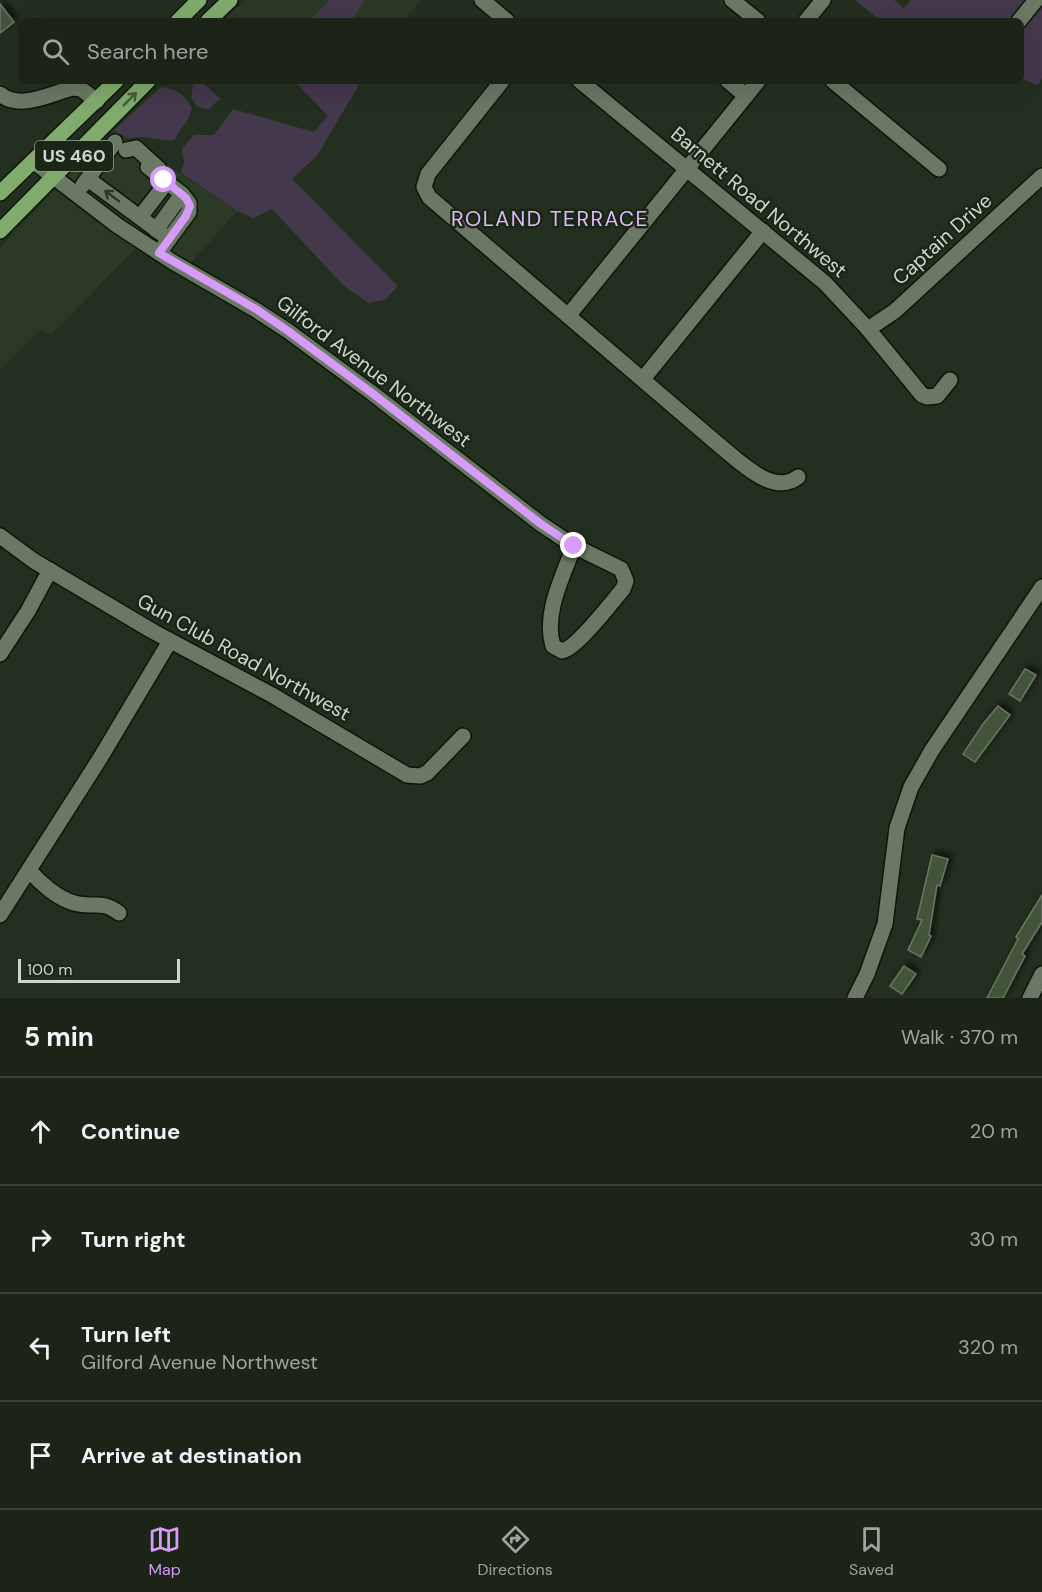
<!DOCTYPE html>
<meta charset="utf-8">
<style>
body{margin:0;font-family:"DM Sans",sans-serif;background:#283024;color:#f1f3f6}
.scale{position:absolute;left:18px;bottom:15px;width:162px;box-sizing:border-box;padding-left:6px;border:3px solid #cfd7cc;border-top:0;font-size:16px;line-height:21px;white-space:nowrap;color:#cfd7cc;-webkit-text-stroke:4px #1a2616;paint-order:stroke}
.stop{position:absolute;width:18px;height:18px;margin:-14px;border:4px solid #d79bf9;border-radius:50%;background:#fff}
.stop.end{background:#d79bf9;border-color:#fff;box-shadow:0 2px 6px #0008}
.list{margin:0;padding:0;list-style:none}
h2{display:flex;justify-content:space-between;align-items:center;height:78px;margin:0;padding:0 24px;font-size:26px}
h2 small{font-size:20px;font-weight:400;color:#a0a4a1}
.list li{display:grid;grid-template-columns:39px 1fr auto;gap:18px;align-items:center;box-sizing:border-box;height:108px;padding:0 24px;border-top:2px solid #394136}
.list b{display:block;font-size:22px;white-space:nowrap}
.list p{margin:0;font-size:20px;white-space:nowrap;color:#a0a4a1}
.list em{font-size:20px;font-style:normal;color:#a0a4a1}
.icon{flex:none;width:33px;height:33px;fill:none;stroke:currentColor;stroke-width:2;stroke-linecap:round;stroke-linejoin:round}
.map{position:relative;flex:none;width:1042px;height:998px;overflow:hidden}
.search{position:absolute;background:#1b2417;box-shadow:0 6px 24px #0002;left:18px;right:18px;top:18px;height:66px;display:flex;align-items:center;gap:15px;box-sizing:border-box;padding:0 21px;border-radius:9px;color:#a0a4a1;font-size:22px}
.sheet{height:510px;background:#1b2417}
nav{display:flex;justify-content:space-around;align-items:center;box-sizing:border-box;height:84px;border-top:2px solid #394136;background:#1b2417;font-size:16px;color:#a0a4a1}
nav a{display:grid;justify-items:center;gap:3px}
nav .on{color:#d79bf9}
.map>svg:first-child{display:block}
.built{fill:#2a3a24}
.green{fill:#44384c}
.building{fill:#42543b;stroke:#697663;stroke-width:1.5;filter:url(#shadow)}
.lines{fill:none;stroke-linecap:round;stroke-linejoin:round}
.minor-casing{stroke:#0d1708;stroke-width:18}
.major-casing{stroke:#0d1708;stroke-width:18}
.minor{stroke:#6a7864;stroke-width:15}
.major{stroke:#80ab6d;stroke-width:15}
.oneway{stroke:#435b39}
.oneway2{stroke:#2a3626}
.route{stroke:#d79bf9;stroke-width:8}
.labels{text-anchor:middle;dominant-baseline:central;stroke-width:5;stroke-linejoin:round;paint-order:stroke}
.shield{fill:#1a2616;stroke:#99a295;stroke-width:1.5}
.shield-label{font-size:18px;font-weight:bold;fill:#cfd7cc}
.street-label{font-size:20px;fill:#cfd7cc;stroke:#1a2616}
.neighbourhood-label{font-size:21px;letter-spacing:1.5px;fill:#e2b9fb;stroke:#1a2616}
</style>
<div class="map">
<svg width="1042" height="998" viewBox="0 0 1042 998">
<defs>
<filter id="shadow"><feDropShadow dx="4" dy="-4" stdDeviation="3" flood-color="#0009"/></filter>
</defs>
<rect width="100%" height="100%" fill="#24301f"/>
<g class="built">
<path d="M245 0H330L308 21H229L226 19Z"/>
<path d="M365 0H421L403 21H356L353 19Z"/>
<path d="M114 130 237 211 188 266 131 227 67 176Z"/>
<path d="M57 187 138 246 51 335 41 329 0 370V248Z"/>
</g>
<g class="green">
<path d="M330 0H365L353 19 356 21H308Z"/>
<path d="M855 0H894L904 8 911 0H1042V79L1037 85 1021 78V21H881Z"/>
<path d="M188 81H200L220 98 208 110 197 106 191 97 193 86Z"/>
<path d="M294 81H361L317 156 292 179 398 286 385 300 369 303 344 286 272 209 253 218 237 211 181 173 184 162 182 149 194 135H214L233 109 314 132 328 116Z"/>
<path d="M161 87C176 89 184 93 192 108L189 117 174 140C159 142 141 133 129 139L114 130Z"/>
</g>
<g class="building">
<path d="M0 4 14 22 0 33Z"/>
<path d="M1025 669 1036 675 1020 701 1009 694Z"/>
<path d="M998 706 1010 715 975 762 963 754 983 724Z"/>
<path d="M932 855 948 859 940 886 937 885 929 935 931 936 921 957 908 950 922 920 917 919Z"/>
<path d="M1042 895V922L1022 954 1025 956 1003 998H987L1018 939 1016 937Z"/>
<path d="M904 966 916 974 902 994 890 986Z"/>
</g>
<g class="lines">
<g class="minor-casing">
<g id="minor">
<path d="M482 0 507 21"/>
<path d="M732 0 758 21"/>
<path d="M806 21 823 0"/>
<path d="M1019 21 1036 0"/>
<path d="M502 81 428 174 424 187 429 197 719 445C738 460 773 497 798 477"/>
<path d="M580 81 825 283 868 329 922 395 927 397 937 396 950 380"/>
<path d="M728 81 746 96"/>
<path d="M833 81 939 169"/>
<path d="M0 94C20 111 52 93 73 88L81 89 97 101"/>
<path d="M126 150 136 148 159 169"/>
<path d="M33 161 118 226 173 262 256 310 288 331 372 393 541 524 574 546"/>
<path d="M148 167 182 194 189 203V212L159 253"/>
<path d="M88 179 169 239"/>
<path d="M83 185 115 142"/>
<path d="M140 217 167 182"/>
<path d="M156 230 182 194"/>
<path d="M568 316 758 81"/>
<path d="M868 329 895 311 1042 176"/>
<path d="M643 379 763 231"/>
<path d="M0 536 34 561 154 632 272 695 407 775 420 776 427 773 463 736"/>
<path d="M574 546 621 569 626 581 623 589C611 603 577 648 562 651L553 646C543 614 563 576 574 546Z"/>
<path d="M0 654 28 611 50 570"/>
<path d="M29 870C40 883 57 898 74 903 94 909 100 899 119 913"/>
<path d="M0 915 99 760 170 641"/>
<path d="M855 998 867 974 885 924 897 828 911 787 932 750 1042 587"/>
<path d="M1030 998 1042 974"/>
</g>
</g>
<g class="major-casing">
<g id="major">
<path d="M178 21 199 0"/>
<path d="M208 21 230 0"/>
<path d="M0 193 116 81"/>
<path d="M0 231 148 81"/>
</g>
</g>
<use href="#minor" class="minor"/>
<use href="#major" class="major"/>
</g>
<defs><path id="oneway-shaft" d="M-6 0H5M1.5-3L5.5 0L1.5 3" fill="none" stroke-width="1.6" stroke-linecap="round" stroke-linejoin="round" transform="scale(1.5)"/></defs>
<use class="oneway" href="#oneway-shaft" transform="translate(130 99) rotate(-45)"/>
<use class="oneway2" href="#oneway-shaft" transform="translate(112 196) rotate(-143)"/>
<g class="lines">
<path class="route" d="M164 180 186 198 190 206 186 216 159 253 256 309 288 331 372 393 541 524 574 546"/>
</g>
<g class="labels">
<rect class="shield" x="35" y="141" width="78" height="30" rx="4.5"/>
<g class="shield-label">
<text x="74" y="156">US 460</text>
</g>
<g class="street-label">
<text transform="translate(759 202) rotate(40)">Barnett Road Northwest</text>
<text transform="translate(942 239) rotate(-42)">Captain Drive</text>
<text transform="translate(374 371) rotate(37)">Gilford Avenue Northwest</text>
<text transform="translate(244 657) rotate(29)">Gun Club Road Northwest</text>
</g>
<g class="neighbourhood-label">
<text x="550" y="219">ROLAND TERRACE</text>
</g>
</g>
</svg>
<div class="scale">100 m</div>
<div class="stop" style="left:164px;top:180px"></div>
<div class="stop end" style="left:574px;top:546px"></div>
<div class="search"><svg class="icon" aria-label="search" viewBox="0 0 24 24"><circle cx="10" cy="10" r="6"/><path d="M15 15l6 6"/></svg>Search here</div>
</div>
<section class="sheet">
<h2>5 min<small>Walk · 370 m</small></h2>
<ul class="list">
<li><svg class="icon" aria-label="ahead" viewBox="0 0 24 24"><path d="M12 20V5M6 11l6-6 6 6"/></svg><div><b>Continue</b></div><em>20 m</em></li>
<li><svg class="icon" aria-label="right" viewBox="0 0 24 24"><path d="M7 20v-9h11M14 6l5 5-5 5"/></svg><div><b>Turn right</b></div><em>30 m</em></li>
<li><svg class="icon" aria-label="left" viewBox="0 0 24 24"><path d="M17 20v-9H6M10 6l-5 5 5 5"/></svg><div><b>Turn left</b><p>Gilford Avenue Northwest</p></div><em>320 m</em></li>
<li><svg class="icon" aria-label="arrive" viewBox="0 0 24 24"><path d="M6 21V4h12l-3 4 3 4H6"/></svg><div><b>Arrive at destination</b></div></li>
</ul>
</section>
<nav>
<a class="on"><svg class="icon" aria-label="map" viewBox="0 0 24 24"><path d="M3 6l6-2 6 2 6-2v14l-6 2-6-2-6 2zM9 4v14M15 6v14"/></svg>Map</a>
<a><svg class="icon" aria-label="directions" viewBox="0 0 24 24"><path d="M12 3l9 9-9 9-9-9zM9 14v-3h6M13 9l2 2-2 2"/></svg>Directions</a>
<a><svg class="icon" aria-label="saved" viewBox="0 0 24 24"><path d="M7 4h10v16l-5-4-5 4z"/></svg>Saved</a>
</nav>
